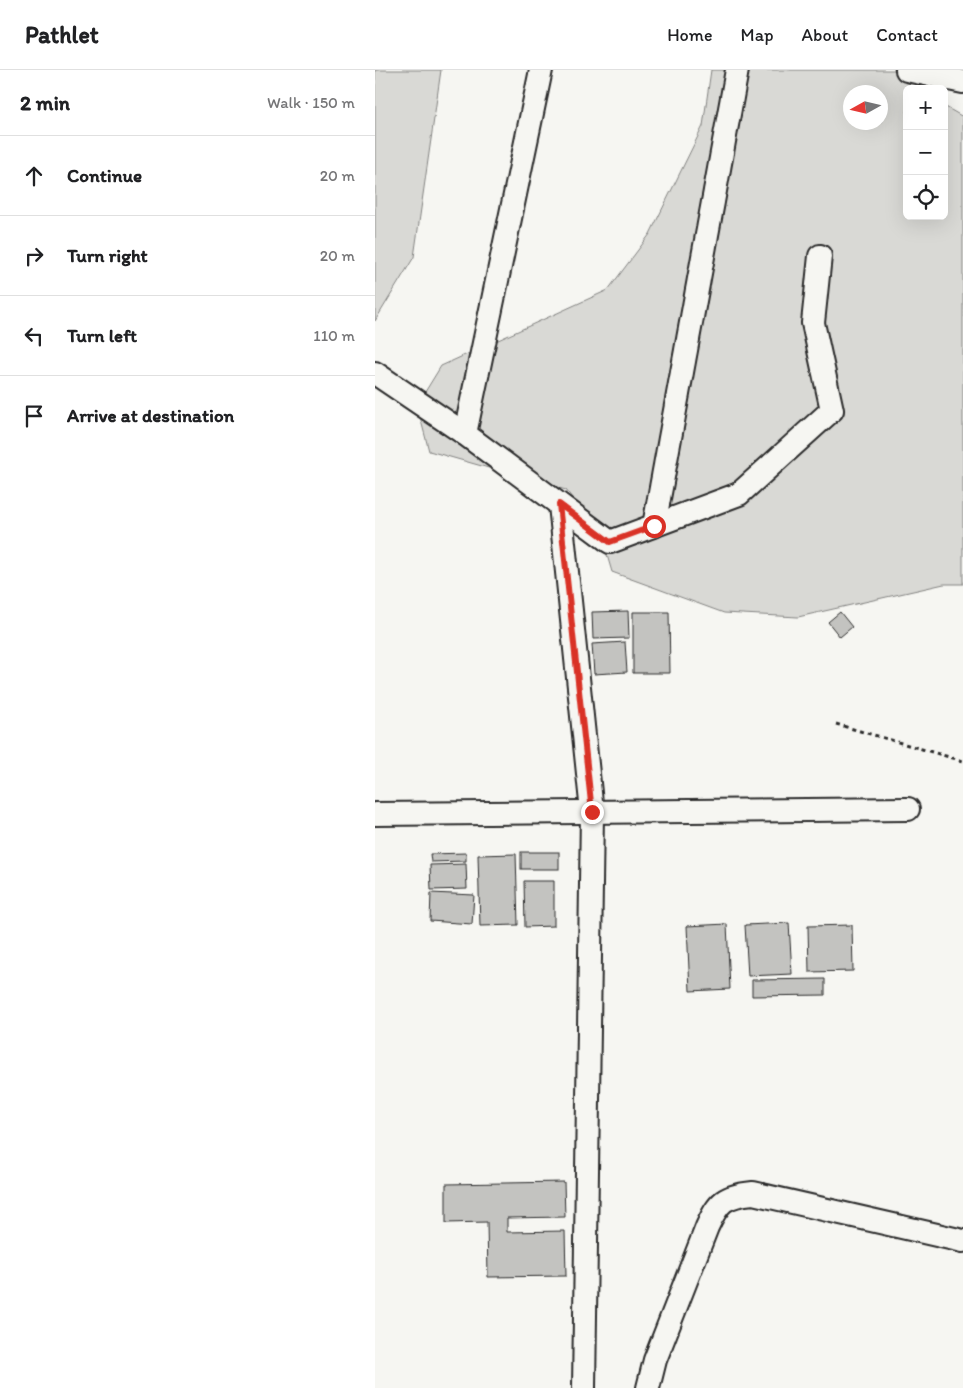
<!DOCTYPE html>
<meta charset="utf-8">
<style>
body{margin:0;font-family:Itim,sans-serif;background:#f6f6f6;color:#202124}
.controls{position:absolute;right:15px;top:15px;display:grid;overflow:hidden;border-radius:8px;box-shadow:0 5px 20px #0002}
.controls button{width:45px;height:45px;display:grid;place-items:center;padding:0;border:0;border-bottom:1px solid #e0e0e0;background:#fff;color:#202124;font:25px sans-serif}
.compass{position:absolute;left:468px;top:15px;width:45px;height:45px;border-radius:50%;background:#fff;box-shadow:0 5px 20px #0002;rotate:262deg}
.stop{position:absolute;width:15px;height:15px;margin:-11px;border:4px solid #d93025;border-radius:50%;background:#fff}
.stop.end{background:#d93025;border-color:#fff;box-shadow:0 1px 5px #0008}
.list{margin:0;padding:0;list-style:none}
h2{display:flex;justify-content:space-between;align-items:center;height:65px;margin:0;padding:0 20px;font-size:21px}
h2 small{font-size:16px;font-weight:400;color:#757577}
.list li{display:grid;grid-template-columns:32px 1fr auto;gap:15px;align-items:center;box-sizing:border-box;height:80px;padding:0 20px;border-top:1px solid #e0e0e0}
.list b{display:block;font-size:19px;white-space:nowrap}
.list em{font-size:16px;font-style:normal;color:#757577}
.icon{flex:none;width:28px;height:28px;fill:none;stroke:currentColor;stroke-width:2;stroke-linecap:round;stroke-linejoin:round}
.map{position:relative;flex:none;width:588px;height:1318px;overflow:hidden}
header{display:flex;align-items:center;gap:30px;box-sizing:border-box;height:70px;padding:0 25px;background:#fff;border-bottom:1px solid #e0e0e0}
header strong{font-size:24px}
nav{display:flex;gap:28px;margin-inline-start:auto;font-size:18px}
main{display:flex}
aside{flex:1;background:#fff}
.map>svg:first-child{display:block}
.green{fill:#d9d9d5;stroke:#828280;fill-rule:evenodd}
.building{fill:#c3c3c0;stroke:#2b2b2b}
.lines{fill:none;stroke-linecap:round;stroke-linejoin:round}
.minor-casing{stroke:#2b2b2b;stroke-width:26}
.path{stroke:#2b2b2b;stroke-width:3;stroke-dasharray:4 4;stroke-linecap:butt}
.minor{stroke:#f6f6f2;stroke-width:22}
.route{stroke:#d93025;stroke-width:6}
</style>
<header>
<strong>Pathlet</strong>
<nav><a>Home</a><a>Map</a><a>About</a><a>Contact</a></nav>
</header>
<main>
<aside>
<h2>2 min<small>Walk · 150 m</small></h2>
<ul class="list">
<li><svg class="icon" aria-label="ahead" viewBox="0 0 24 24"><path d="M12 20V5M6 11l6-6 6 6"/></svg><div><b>Continue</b></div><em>20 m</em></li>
<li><svg class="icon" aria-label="right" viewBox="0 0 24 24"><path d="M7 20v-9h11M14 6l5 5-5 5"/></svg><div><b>Turn right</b></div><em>20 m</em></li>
<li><svg class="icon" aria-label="left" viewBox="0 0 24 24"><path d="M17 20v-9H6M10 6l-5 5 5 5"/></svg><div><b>Turn left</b></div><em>110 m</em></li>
<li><svg class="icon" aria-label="arrive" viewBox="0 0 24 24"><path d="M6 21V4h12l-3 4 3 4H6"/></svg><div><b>Arrive at destination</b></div></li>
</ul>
</aside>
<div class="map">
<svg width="588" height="1318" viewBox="0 0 588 1318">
<rect width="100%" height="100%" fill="#f6f6f2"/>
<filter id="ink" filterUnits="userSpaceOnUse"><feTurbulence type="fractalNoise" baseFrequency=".02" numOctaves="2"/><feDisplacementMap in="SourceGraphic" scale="10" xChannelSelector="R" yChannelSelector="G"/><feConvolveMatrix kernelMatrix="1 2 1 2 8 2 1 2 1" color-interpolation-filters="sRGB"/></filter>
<g filter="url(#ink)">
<g class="green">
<path d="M0 0H66L39 187 0 251Z"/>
<path d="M336 0H554L558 19H532V146H569V36L588 47V514H569L423 547 349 543 237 502 227 468 191 420 54 381 42 335 66 296 233 220 275 164 328 56ZM476 22H506V52H476Z"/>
</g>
<g class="building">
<path d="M253 541 254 568 218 569 217 542Z"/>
<path d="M258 542H294L295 603H258Z"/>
<path d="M465 542 477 557 465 567 453 552Z"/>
<path d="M250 572 252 602 219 604 217 574Z"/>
<rect x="146" y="782" width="38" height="17"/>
<path d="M91 783V791L56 792 55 784Z"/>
<path d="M141 784 143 855 105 856 103 785Z"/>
<path d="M91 794 92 819 56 820 55 795Z"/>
<path d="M149 811H179V856L150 857Z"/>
<path d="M56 823 99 825 97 854 55 851Z"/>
<path d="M414 853 417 904 373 906 370 855Z"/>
<path d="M352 854 355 919 315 921 312 856Z"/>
<path d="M477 855 478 901 434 902 433 856Z"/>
<path d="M450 909V925L377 926V910Z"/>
<path d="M189 1112 190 1147 132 1148V1162L190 1161 191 1206 113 1207 112 1152 71 1153V1114Z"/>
</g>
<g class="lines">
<g class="minor-casing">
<g id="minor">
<path d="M532 0 588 12"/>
<path d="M0 303 90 364 235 472 364 424 457 340 438 253 445 186"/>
<path d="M90 364 166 0"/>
<path d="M185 435 217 742 209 1318"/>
<path d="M279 456 362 0"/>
<path d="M0 744 533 739"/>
<path d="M273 1318 280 1290 332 1157C344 1131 349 1126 378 1123L588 1171"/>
</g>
</g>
<path class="path" d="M461 654 588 691"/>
<use href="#minor" class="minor"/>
</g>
</g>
<g class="lines" filter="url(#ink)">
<path class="route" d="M217 742 184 434 235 472 279 456"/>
</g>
</svg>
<div class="controls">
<button>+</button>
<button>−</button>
<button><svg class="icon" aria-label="locate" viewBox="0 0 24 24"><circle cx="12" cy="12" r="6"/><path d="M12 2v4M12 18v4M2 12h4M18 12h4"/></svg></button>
</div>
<svg class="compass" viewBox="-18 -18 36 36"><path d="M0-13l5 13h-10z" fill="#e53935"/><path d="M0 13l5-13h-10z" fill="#757577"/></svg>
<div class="stop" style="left:279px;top:456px"></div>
<div class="stop end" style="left:217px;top:742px"></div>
</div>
</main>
